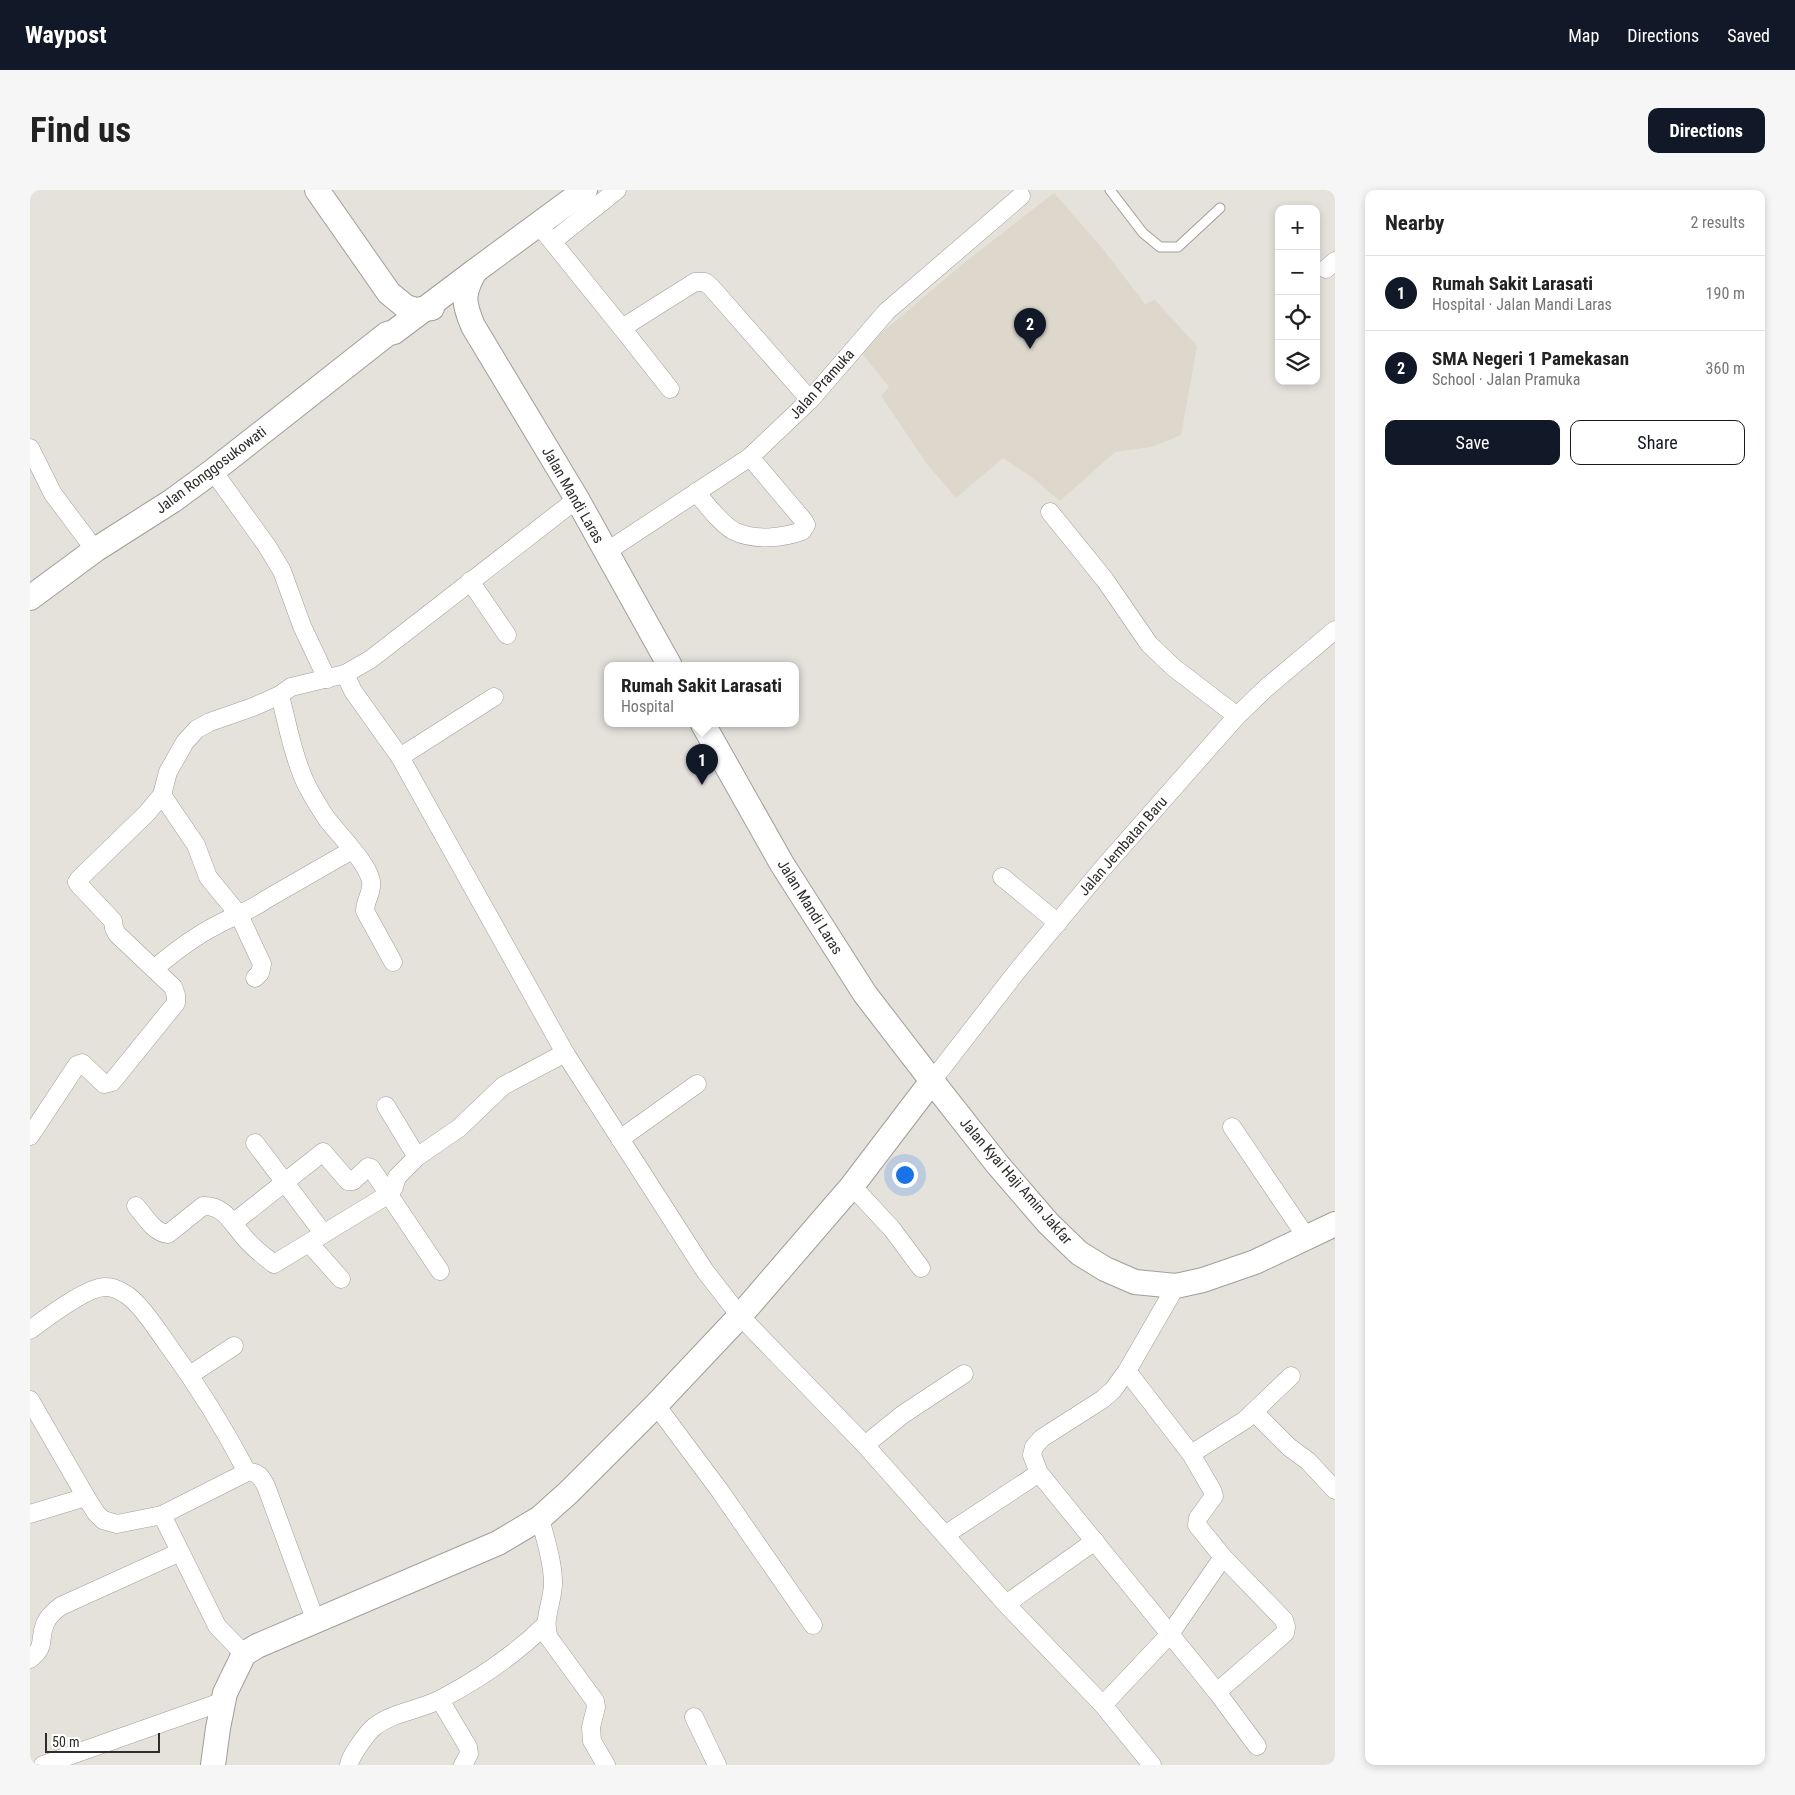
<!DOCTYPE html>
<meta charset="utf-8">
<style>
body{margin:0;font-family:"Roboto Condensed",sans-serif;background:#f6f6f6;color:#222}
.controls{position:absolute;right:15px;top:15px;display:grid;overflow:hidden;border-radius:10px;box-shadow:0 2px 8px #0003}
.controls button{width:45px;height:45px;display:grid;place-items:center;padding:0;border:0;border-bottom:1px solid #e0e0e0;background:#fff;color:#222;font:25px sans-serif}
.scale{position:absolute;left:15px;bottom:12px;width:115px;box-sizing:border-box;padding-left:5px;border:2px solid #2e2d2b;border-top:0;font-size:14px;line-height:18px;white-space:nowrap;color:#2e2d2b;-webkit-text-stroke:4px #fff;paint-order:stroke}
.you{position:absolute;left:874px;top:984px;width:18px;height:18px;margin:-12px;border:4px solid #fff;border-radius:50%;background:#1a73e8;box-shadow:0 0 0 8px #1a73e833}
.badge{display:grid;place-items:center;width:32px;height:32px;border-radius:50%;background:#111827;color:#fff;font-size:16px;font-weight:700}
.pin{position:absolute;translate:-50% -41px;filter:drop-shadow(0 1px 2px #0008)}
.pin::after{content:'';position:absolute;top:26px;width:18px;height:15px;background:inherit;clip-path:polygon(0 0,100% 0,50% 100%)}
.popup{position:absolute;left:574px;top:472px;width:195px;height:65px;box-sizing:border-box;display:grid;place-content:center;border-radius:10px;background:#fff;filter:drop-shadow(0 1px 4px #0005);font-size:16px;white-space:nowrap;color:#767676}
.popup b{font-size:19px;color:#222}
.popup::after{content:'';position:absolute;left:50%;top:100%;margin-left:-10px;border:10px solid transparent;border-top-color:#fff}
.list{margin:0;padding:0;list-style:none}
h2{display:flex;justify-content:space-between;align-items:center;height:65px;margin:0;padding:0 20px;font-size:21px}
h2 small{font-size:16px;font-weight:400;color:#767676}
.list li{display:grid;grid-template-columns:32px 1fr auto;gap:15px;align-items:center;box-sizing:border-box;height:75px;padding:0 20px;border-top:1px solid #e0e0e0}
.list b{display:block;font-size:19px;white-space:nowrap}
.list p{margin:0;font-size:16px;white-space:nowrap;color:#767676}
.list em{font-size:16px;font-style:normal;color:#767676}
.actions{display:flex;gap:10px;padding:15px 20px}
.actions a{flex:1;padding:11px 0;border:1px solid #111827;border-radius:10px;text-align:center;font-size:18px;color:#111827}
.actions .main{background:#111827;color:#fff}
.icon{flex:none;width:28px;height:28px;fill:none;stroke:currentColor;stroke-width:2;stroke-linecap:round;stroke-linejoin:round}
.map{position:relative;flex:none;width:1305px;height:1575px;overflow:hidden;border-radius:10px}
header{display:flex;align-items:center;gap:30px;box-sizing:border-box;height:70px;padding:0 25px;background:#111827;color:#fff}
header strong{font-size:24px}
nav{display:flex;gap:28px;margin-inline-start:auto;font-size:18px}
.intro{display:flex;align-items:center;justify-content:space-between;box-sizing:border-box;height:120px;padding:0 30px}
h1{margin:0;font-size:35px}
.button{padding:12px 22px;border-radius:10px;background:#111827;color:#fff;font-size:18px;font-weight:700}
main{display:flex;gap:30px;padding:0 30px}
aside{flex:1;background:#fff;border-radius:10px;box-shadow:0 2px 8px #0003}
.map>svg:first-child{display:block}
.built{fill:#ddd8cb}
.lines{fill:none;stroke-linecap:round;stroke-linejoin:round}
.lane-casing{stroke:#a19e99;stroke-width:11}
.street-casing{stroke:#a19e99;stroke-width:19}
.secondary-casing{stroke:#a19e99;stroke-width:26}
.lane{stroke:#fff;stroke-width:9}
.street{stroke:#fff;stroke-width:18}
.secondary{stroke:#fff;stroke-width:24}
.labels{text-anchor:middle;dominant-baseline:central;stroke-width:4;stroke-linejoin:round;paint-order:stroke}
.street-label{font-size:15px;fill:#2e2d2b;stroke:#fff}
</style>
<header>
<strong>Waypost</strong>
<nav><a>Map</a><a>Directions</a><a>Saved</a></nav>
</header>
<div class="intro"><h1>Find us</h1><a class="button">Directions</a></div>
<main>
<div class="map">
<svg width="1305" height="1575" viewBox="0 0 1305 1575">
<rect width="100%" height="100%" fill="#e5e2dc"/>
<path class="built" d="M1024 3 1073 59 1115 114 1125 110 1167 156 1151 245 1121 257 1085 262 1030 311 1003 288 973 268 926 308 897 274 851 206 859 197 830 161 934 73Z"/>
<g class="lines">
<g class="lane-casing">
<path id="lane" d="M1080 0 1113 43 1130 57H1148L1190 18"/>
</g>
<g class="street-casing">
<g id="street">
<path d="M508 34 592 138 665 92H675L681 97 780 210"/>
<path d="M523 51 587 0"/>
<path d="M1296 79 1305 71"/>
<path d="M592 138 640 199"/>
<path d="M0 258 23 304 65 360"/>
<path d="M183 281 237 356 252 381 272 436 297 489"/>
<path d="M666 302C676 314 691 334 704 341 724 351 753 348 772 341L776 335 774 331 720 267"/>
<path d="M547 309 341 469 315 484 323 501 370 567 535 863 675 1081 710 1126 835 1255 976 1414 1073 1515 1122 1575"/>
<path d="M1020 322 1075 390 1119 454 1143 477 1207 526"/>
<path d="M576 362 720 267 780 210 857 121 991 6"/>
<path d="M440 391 477 445"/>
<path d="M250 505C257 534 264 569 277 596 283 607 290 619 297 629 309 645 337 672 341 691 343 702 335 710 335 721L363 772"/>
<path d="M370 567 464 507"/>
<path d="M132 605 166 655 178 687 209 725 232 774 230 783 225 788"/>
<path d="M972 687 1028 733"/>
<path d="M124 779C144 762 163 747 187 735 203 726 220 721 235 710L322 660"/>
<path d="M902 891 988 780 1073 678 1184 552 1207 526 1236 498 1305 440"/>
<path d="M356 916 387 967"/>
<path d="M1202 937 1277 1048"/>
<path d="M0 946 47 875 52 873 74 894 82 892 146 813V805L143 797 87 744 84 738 83 731 50 696 47 692 49 689 117 623 132 605 138 582 155 552 167 539 180 532 223 517 250 505 261 497 315 484"/>
<path d="M590 949 667 894"/>
<path d="M225 953 293 1043"/>
<path d="M822 996 862 1039 891 1078"/>
<path d="M106 1016C115 1026 124 1043 138 1044L173 1016C195 1015 202 1034 215 1048 223 1058 234 1066 244 1074L359 1004 364 997 367 987 387 967 429 938 473 896 535 863"/>
<path d="M203 1033 293 962 318 991H323L338 977 341 978 410 1081"/>
<path d="M279 1053 311 1089"/>
<path d="M1146 1096 1097 1181 1083 1200 1073 1209 1012 1248 1004 1257 1002 1265 1009 1283 1187 1502 1227 1556"/>
<path d="M0 1140C16 1128 58 1096 76 1097 85 1097 97 1104 103 1110 117 1123 127 1140 138 1155 168 1196 194 1238 217 1282"/>
<path d="M1097 1181 1161 1264 1182 1300 1184 1306 1168 1328 1167 1335 1193 1367 1254 1430 1256 1437 1255 1443 1187 1502"/>
<path d="M160 1185 204 1156"/>
<path d="M0 1210 56 1307 66 1323 73 1330 87 1334 132 1325 217 1282C229 1282 231 1287 236 1296L286 1432"/>
<path d="M626 1215 690 1301 783 1435"/>
<path d="M1224 1222 1259 1257 1278 1271 1305 1300"/>
<path d="M835 1255 872 1225 934 1184"/>
<path d="M1161 1264 1215 1230 1261 1186"/>
<path d="M0 1324 56 1307"/>
<path d="M132 1325 187 1436 214 1464"/>
<path d="M510 1328C515 1349 523 1371 523 1393 523 1412 512 1429 519 1448L565 1511 566 1517 561 1537 562 1551 576 1575"/>
<path d="M915 1345 1009 1283"/>
<path d="M976 1414 1065 1351"/>
<path d="M0 1469C17 1455 8 1451 15 1434 18 1426 24 1421 31 1416L150 1362"/>
<path d="M410 1510 438 1557 439 1564 433 1575"/>
<path d="M1073 1515 1140 1444 1193 1367"/>
<path d="M664 1527 687 1575"/>
<path d="M13 1575 194 1511"/>
<path d="M319 1575C320 1566 337 1543 344 1537 363 1522 390 1520 411 1509 449 1489 486 1464 516 1434"/>
</g>
</g>
<g class="secondary-casing">
<g id="secondary">
<path d="M287 0 359 103 376 117 386 120 402 118"/>
<path d="M445 81C432 104 433 112 443 136L547 309 640 476"/>
<path d="M0 408 65 360 142 311 183 281 357 144 364 142 445 81 555 0"/>
<path d="M673 534 752 674 835 804 902 891 968 975 1018 1033 1049 1063 1075 1079 1105 1092 1146 1096 1173 1090 1225 1072 1305 1034"/>
<path d="M183 1575 188 1538 195 1503 214 1464 227 1456 468 1353 510 1328 539 1302 626 1215 710 1126 822 996 902 891"/>
</g>
</g>
<use href="#lane" class="lane"/>
<use href="#street" class="street"/>
<use href="#secondary" class="secondary"/>
</g>
<g class="labels">
<g class="street-label">
<text transform="translate(792 194) rotate(-48)">Jalan Pramuka</text>
<text transform="translate(181 280) rotate(-37)">Jalan Ronggosukowati</text>
<text transform="translate(543 305) rotate(60)">Jalan Mandi Laras</text>
<text transform="translate(1093 656) rotate(-49)">Jalan Jembatan Baru</text>
<text transform="translate(780 717) rotate(58)">Jalan Mandi Laras</text>
<text transform="translate(986 991) rotate(49)">Jalan Kyai Haji Amin Jakfar</text>
</g>
</g>
</svg>
<div class="controls">
<button>+</button>
<button>−</button>
<button><svg class="icon" aria-label="locate" viewBox="0 0 24 24"><circle cx="12" cy="12" r="6"/><path d="M12 2v4M12 18v4M2 12h4M18 12h4"/></svg></button>
<button><svg class="icon" aria-label="layers" viewBox="0 0 24 24"><path d="M12 4l9 5-9 5-9-5zM3 14l9 5 9-5"/></svg></button>
</div>
<div class="scale">50 m</div>
<div class="you"></div>
<div class="pin badge" style="left:672px;top:595px">1</div>
<div class="popup"><b>Rumah Sakit Larasati</b>Hospital</div>
<div class="pin badge" style="left:1000px;top:159px">2</div>
</div>
<aside>
<h2>Nearby<small>2 results</small></h2>
<ul class="list">
<li><span class="badge">1</span><div><b>Rumah Sakit Larasati</b><p>Hospital · Jalan Mandi Laras</p></div><em>190 m</em></li>
<li><span class="badge">2</span><div><b>SMA Negeri 1 Pamekasan</b><p>School · Jalan Pramuka</p></div><em>360 m</em></li>
</ul>
<div class="actions"><a class="main">Save</a><a>Share</a></div>
</aside>
</main>
